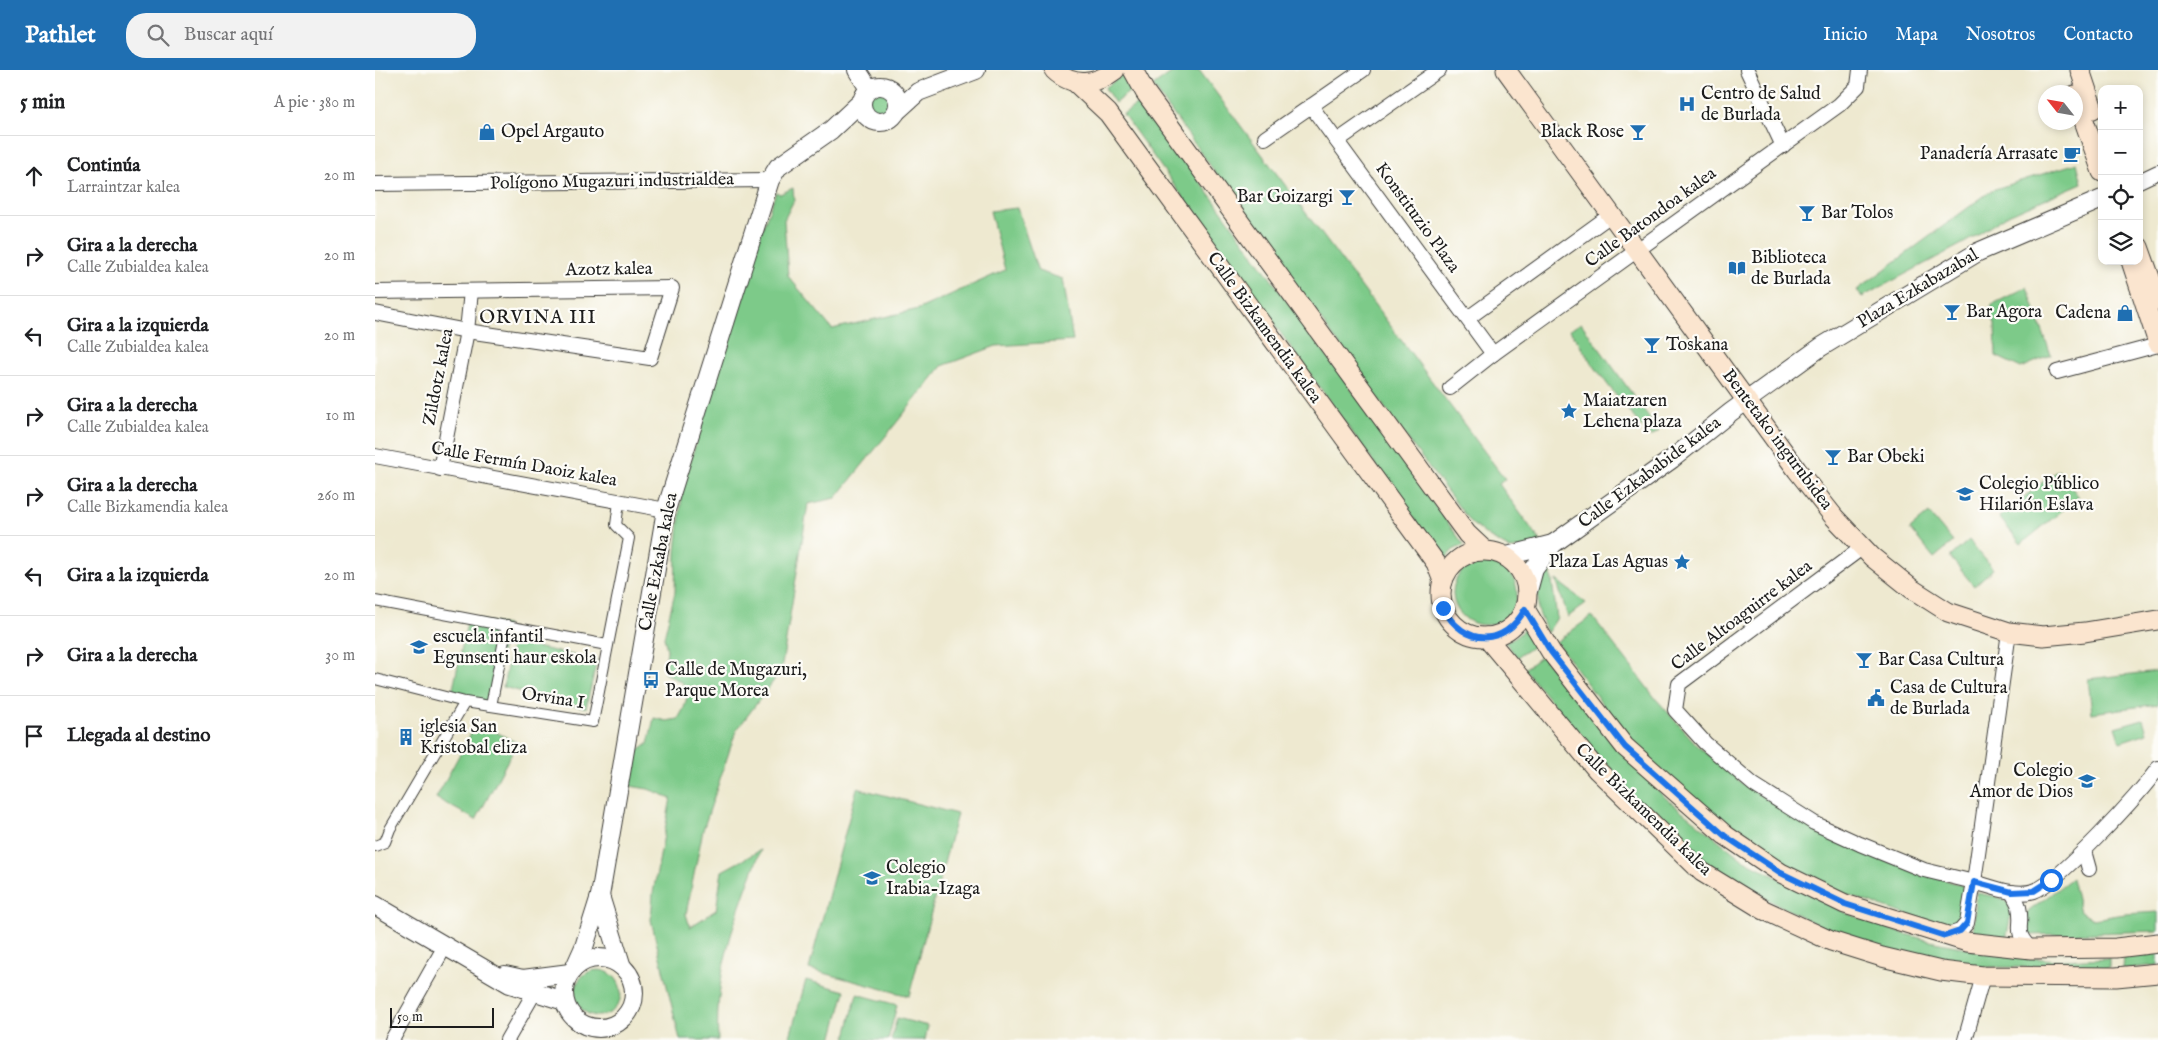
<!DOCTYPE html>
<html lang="es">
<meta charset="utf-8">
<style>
body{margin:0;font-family:"IM FELL English",serif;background:#f2f2f2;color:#202124}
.controls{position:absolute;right:15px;top:15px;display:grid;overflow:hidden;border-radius:10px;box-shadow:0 2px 8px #0003}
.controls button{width:45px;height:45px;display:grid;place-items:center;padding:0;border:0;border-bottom:1px solid #e0e0e0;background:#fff;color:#202124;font:25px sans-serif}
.compass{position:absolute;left:1663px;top:15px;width:45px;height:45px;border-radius:50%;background:#fff;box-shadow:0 2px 8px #0003;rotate:301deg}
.scale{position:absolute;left:15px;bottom:12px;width:104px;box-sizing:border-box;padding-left:5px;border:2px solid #1c1c1c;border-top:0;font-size:14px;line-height:18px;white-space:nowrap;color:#1c1c1c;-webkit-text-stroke:4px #fdfcf7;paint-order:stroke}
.stop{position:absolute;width:15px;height:15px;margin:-11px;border:4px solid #1a73e8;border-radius:50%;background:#fff}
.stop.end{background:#1a73e8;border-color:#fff;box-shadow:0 1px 5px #0008}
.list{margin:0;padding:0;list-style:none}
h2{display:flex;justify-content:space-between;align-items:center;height:65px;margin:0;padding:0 20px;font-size:21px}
h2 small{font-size:16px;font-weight:400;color:#757577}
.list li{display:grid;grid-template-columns:32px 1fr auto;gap:15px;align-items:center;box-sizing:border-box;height:80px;padding:0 20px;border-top:1px solid #e0e0e0}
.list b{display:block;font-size:19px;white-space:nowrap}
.list p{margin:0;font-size:16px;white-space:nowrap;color:#757577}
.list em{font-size:16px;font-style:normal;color:#757577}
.icon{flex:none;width:28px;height:28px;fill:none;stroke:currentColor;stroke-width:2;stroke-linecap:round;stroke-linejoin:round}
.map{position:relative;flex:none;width:1783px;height:970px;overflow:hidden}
header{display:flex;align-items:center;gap:30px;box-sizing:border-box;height:70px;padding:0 25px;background:#1f6fb2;color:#fff}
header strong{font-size:24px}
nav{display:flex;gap:28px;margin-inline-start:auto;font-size:18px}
.search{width:350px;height:45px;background:#f2f2f2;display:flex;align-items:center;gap:12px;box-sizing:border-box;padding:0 18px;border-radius:20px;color:#757577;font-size:19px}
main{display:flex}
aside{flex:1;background:#fff}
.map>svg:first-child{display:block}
.green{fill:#7dca89;stroke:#4c7352}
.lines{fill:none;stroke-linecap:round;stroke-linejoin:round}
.pedestrian-casing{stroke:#3c3b37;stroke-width:12}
.minor-casing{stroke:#3c3b37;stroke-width:16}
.tertiary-casing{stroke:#3c3b37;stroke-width:20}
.secondary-casing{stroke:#3c3b37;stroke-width:21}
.pedestrian{stroke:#fff;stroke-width:10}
.minor{stroke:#fff;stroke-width:14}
.tertiary{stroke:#fff;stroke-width:18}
.secondary{stroke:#fbe5cf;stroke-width:19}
.route{stroke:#1a73e8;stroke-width:6}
.labels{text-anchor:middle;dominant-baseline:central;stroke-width:4.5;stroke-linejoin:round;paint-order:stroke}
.poi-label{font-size:18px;fill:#1c1c1c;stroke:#fdfcf7;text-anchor:start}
.street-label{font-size:18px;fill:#1c1c1c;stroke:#fdfcf7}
.neighbourhood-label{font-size:19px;letter-spacing:1px;fill:#1c1c1c;stroke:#fdfcf7}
</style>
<header>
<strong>Pathlet</strong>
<div class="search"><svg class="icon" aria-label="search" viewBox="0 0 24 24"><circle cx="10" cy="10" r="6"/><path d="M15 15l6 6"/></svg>Buscar aquí</div>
<nav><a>Inicio</a><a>Mapa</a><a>Nosotros</a><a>Contacto</a></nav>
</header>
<main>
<aside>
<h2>5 min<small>A pie · 380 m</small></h2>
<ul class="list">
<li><svg class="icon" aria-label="ahead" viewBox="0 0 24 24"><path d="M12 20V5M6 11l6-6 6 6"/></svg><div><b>Continúa</b><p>Larraintzar kalea</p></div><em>20 m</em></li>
<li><svg class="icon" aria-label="right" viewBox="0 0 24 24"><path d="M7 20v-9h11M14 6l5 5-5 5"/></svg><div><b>Gira a la derecha</b><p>Calle Zubialdea kalea</p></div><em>20 m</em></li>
<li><svg class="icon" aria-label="left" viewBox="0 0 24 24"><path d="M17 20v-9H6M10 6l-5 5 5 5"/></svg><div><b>Gira a la izquierda</b><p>Calle Zubialdea kalea</p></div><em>20 m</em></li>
<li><svg class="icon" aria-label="right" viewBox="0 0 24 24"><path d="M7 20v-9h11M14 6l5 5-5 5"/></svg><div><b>Gira a la derecha</b><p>Calle Zubialdea kalea</p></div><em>10 m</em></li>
<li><svg class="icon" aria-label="right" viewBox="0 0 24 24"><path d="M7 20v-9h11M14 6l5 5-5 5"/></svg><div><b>Gira a la derecha</b><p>Calle Bizkamendia kalea</p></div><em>260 m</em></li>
<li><svg class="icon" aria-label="left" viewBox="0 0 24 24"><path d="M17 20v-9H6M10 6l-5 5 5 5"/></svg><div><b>Gira a la izquierda</b></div><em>20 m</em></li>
<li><svg class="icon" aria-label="right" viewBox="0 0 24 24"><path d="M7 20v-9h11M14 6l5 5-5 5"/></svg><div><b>Gira a la derecha</b></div><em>30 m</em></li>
<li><svg class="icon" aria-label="arrive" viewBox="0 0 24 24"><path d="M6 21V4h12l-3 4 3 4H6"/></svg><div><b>Llegada al destino</b></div></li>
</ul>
</aside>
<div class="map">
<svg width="1783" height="970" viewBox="0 0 1783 970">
<rect width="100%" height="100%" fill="#fdfcf7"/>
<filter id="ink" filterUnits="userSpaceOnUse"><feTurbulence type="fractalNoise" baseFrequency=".02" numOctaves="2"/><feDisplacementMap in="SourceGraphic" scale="10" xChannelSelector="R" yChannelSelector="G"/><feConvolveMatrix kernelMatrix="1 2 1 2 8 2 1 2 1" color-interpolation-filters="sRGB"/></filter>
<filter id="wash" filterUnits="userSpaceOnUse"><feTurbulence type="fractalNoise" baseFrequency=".0096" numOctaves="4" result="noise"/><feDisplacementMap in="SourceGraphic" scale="20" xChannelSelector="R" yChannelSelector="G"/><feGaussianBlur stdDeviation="1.12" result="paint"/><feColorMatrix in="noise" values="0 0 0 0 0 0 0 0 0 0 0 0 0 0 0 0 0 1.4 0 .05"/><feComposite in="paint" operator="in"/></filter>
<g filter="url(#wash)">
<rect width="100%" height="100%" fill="#eee9d0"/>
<g class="green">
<path d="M800 0H824L1130 409 1124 414 1169 476 1135 479 1114 467 1096 453 1025 359 778 16Z"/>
<path d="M750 3 759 18 740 33 730 18Z"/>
<circle cx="505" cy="34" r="16"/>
<path d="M767 31 1089 475 1078 480 1069 490 748 44Z"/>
<path d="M1702 93 1707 113 1633 145 1591 172 1487 227 1482 220 1617 120Z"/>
<path d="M418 118 419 130 409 150 413 206 457 259 544 239 630 200 615 141 642 138 663 201 688 209 698 271 621 276 567 296 461 428 433 434 406 601 361 661 328 760 311 844 315 857 341 840 347 801 386 780C362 840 339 904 343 970H305L276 850 278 823 296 728 273 719 255 716 263 681 273 674 279 648 291 651 303 649 309 638 313 623 307 612 289 603 292 580 289 567 300 522 301 482 308 415 385 165 401 122 405 124Z"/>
<path d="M1652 217 1676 285 1646 298 1621 286 1620 253 1613 243 1618 234Z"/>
<path d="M1206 253 1284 361 1276 367C1246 334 1219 298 1195 260Z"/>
<path d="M1683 400 1704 427 1646 474 1624 447Z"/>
<path d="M1554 443 1578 472 1559 488 1535 459Z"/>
<path d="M1594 470 1618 499 1599 516 1575 487Z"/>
<path d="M1174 489 1182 548 1172 563 1163 540 1164 506Z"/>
<circle cx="1110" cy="523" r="32"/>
<path d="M1181 510 1211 533 1193 547Z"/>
<path d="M1217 546 1281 629 1323 676 1368 714 1453 768 1515 792 1592 817 1588 848 1569 857 1463 822 1412 797 1364 769 1281 697 1245 658 1181 572Z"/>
<path d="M93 548 132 555 116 636 76 628Z"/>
<path d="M1150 558 1160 575 1142 587 1130 572 1142 566Z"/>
<path d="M137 572 222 590 211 638 128 617Z"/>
<path d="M1167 586 1261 699 1292 729 1367 789 1471 843 1520 861 1559 872 1649 888 1686 890 1734 888V898L1613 897 1565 893 1521 883 1458 863 1394 830 1332 793 1302 771 1252 722 1149 599Z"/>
<path d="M1783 601V634L1717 643 1713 609Z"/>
<path d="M1768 649 1772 663 1745 672 1740 657Z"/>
<path d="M102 652 142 673 101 750 61 728Z"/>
<path d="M482 718 582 744 534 926 434 899Z"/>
<path d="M1697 808 1705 842 1718 849 1750 844 1783 842V861L1655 865 1646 855 1654 841Z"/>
<path d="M1602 823 1623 827 1633 833 1636 844 1631 870 1598 861Z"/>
<path d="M1783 882V895L1748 899 1749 885Z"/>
<circle cx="223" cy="923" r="23"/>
<path d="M431 910 470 921 457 970H414Z"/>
<path d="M482 924 522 935 513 970H470Z"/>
<path d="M522 948 553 956 550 970H516Z"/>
</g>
</g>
<g filter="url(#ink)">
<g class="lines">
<g class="pedestrian-casing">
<g id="pedestrian">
<path d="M0 531 232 575"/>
<path d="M0 609 90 632"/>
<path d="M116 636 132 555"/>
<path d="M0 776 10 772 15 759 90 632 218 652 254 468 241 455 244 432"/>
</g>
</g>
<g class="minor-casing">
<g id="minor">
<path d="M1372 0 1408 76"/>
<path d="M936 36 1118 284"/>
<path d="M890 68 988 0"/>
<path d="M962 71 1064 0"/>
<path d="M1764 111 1783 102"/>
<path d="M0 114 395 110"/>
<path d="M0 222 297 218 275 288 92 261 0 243"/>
<path d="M1093 248 1237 144"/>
<path d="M1682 302 1783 275"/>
<path d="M1075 318 1118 284 1464 35 1483 16 1485 0"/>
<path d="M0 386 291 440"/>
<path d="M65 399 92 261 96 221"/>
<path d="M1488 477 1304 614 1300 640 1330 673 1379 715 1439 753 1485 774 1549 800 1599 812 1592 853 1585 861 1570 866"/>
<path d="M1634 562 1599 812C1618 817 1640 827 1659 821 1683 813 1767 722 1783 698"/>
<path d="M1709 781 1714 799"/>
<path d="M1637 822C1639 827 1643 832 1644 837 1649 858 1637 860 1656 879"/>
<path d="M17 970 70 876"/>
<path d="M132 970 159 923"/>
<path d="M1590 970 1608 906"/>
</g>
</g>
<g class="tertiary-casing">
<g id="tertiary">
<path d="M482 0 494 19"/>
<circle cx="505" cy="34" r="18"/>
<path d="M522 41 543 22 601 0"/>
<path d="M1132 486 1178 474"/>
<path d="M1153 521 1159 499 1178 474 1297 389 1356 342 1446 277 1603 182 1727 129"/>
<path d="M225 826 246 894"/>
<path d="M0 835 135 914 189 931"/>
<circle cx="224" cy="923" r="35"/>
<path d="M200 897 209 877 225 826 291 440 395 110 403 97 456 60 487 31"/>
<path d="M130 905 148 909 195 903"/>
</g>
</g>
<g class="secondary-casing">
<g id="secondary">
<path d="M679 0C698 18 721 15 740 0"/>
<path d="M758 0 770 22 1092 464 1109 480"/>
<path d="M1131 0 1422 400 1459 447 1497 487 1537 519 1573 542 1634 562 1668 566 1710 562 1783 550"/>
<path d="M1705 0 1718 39"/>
<path d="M700 12 733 43 1061 493 1068 511"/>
<path d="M1700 25 1727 102"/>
<path d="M1764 177 1783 230"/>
<path d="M1756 191 1783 273"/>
<circle cx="1109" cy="524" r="43"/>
<path d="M1150 539 1176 582 1250 677 1350 765 1406 803 1470 834 1592 872 1656 879 1741 878 1783 873"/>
<path d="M1111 567 1222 700 1327 802 1389 840 1456 871 1507 887 1566 901 1608 906 1741 907 1783 903"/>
</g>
</g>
<use href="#pedestrian" class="pedestrian"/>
<use href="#minor" class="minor"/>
<use href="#tertiary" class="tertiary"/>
<use href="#secondary" class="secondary"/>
</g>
</g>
<g class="lines" filter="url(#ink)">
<path class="route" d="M1068 538C1089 577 1130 577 1150 539L1176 582 1250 677 1350 766 1406 803 1470 834 1570 866 1585 861 1592 853 1599 812 1637 822 1659 821 1676 810"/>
</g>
<defs>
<g id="hospital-bare" transform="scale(1.35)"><path d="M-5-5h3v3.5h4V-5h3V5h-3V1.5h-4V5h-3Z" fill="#1f6fb2" stroke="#fdfcf7" stroke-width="2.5" paint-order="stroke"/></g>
<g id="shop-bare" transform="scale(1.35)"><path d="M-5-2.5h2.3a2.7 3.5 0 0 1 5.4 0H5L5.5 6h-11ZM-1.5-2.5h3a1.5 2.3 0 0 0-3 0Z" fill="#1f6fb2" stroke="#fdfcf7" stroke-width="2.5" paint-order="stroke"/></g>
<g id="bar-bare" transform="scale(1.35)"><path d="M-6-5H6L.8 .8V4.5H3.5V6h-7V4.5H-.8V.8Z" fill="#1f6fb2" stroke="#fdfcf7" stroke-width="2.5" paint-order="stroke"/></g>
<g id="cafe-bare" transform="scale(1.35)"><path d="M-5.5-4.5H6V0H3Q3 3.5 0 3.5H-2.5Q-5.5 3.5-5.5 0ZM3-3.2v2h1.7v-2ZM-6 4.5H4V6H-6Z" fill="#1f6fb2" stroke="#fdfcf7" stroke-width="2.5" paint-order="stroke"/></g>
<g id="library-bare" transform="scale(1.35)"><path d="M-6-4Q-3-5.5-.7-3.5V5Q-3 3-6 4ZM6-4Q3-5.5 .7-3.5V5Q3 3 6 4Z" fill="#1f6fb2" stroke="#fdfcf7" stroke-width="2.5" paint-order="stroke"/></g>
<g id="sight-bare" transform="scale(1.35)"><path d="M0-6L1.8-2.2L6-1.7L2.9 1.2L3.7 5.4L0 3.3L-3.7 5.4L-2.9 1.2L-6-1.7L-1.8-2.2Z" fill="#1f6fb2" stroke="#fdfcf7" stroke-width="2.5" paint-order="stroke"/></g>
<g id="school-bare" transform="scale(1.35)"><path d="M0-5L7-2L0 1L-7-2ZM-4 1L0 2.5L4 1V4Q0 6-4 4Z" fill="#1f6fb2" stroke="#fdfcf7" stroke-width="2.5" paint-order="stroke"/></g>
<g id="bus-bare" transform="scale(1.35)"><path d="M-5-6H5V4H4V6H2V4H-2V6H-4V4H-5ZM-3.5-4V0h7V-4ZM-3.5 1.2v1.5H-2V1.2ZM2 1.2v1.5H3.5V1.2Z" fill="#1f6fb2" stroke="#fdfcf7" stroke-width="2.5" paint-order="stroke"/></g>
<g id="civic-bare" transform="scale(1.35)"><path d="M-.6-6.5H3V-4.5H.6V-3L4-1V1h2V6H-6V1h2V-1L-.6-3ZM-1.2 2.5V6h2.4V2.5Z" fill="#1f6fb2" stroke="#fdfcf7" stroke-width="2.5" paint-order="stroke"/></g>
<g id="building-bare" transform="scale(1.35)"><path d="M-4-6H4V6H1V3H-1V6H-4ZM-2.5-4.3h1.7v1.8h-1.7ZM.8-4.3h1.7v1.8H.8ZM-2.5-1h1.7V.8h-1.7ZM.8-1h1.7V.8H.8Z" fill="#1f6fb2" stroke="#fdfcf7" stroke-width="2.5" paint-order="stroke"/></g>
</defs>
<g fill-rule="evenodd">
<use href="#hospital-bare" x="1312" y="34"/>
<use href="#shop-bare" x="112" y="62"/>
<use href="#bar-bare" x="1263" y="62"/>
<use href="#cafe-bare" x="1697" y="84"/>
<use href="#bar-bare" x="972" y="127"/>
<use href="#bar-bare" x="1432" y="143"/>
<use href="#library-bare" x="1362" y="198"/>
<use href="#bar-bare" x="1577" y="242"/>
<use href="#shop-bare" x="1750" y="243"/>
<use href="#bar-bare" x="1277" y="275"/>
<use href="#sight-bare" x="1194" y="341"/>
<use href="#bar-bare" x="1458" y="387"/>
<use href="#school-bare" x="1590" y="424"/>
<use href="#sight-bare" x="1307" y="492"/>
<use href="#school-bare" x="44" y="577"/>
<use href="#bar-bare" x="1489" y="590"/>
<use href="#bus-bare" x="276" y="610"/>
<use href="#civic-bare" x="1501" y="628"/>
<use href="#building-bare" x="31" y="667"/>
<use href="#school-bare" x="1712" y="711"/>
<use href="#school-bare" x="497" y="808"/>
</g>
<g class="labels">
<g class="poi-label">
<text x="1326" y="24">Centro de Salud<tspan x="1326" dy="21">de Burlada</tspan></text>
<text x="126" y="62">Opel Argauto</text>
<text x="1249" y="62" text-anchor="end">Black Rose</text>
<text x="1683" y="84" text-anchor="end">Panadería Arrasate</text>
<text x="958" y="127" text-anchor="end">Bar Goizargi</text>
<text x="1446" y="143">Bar Tolos</text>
<text x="1376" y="188">Biblioteca<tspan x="1376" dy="21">de Burlada</tspan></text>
<text x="1591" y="242">Bar Agora</text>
<text x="1736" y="243" text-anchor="end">Cadena</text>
<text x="1291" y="275">Toskana</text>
<text x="1208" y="331">Maiatzaren<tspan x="1208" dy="21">Lehena plaza</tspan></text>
<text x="1472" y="387">Bar Obeki</text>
<text x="1604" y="414">Colegio Público<tspan x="1604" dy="21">Hilarión Eslava</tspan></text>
<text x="1293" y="492" text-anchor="end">Plaza Las Aguas</text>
<text x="58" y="567">escuela infantil<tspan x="58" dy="21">Egunsenti haur eskola</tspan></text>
<text x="1503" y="590">Bar Casa Cultura</text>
<text x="290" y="600">Calle de Mugazuri,<tspan x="290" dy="21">Parque Morea</tspan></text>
<text x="1515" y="618">Casa de Cultura<tspan x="1515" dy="21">de Burlada</tspan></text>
<text x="45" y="657">iglesia San<tspan x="45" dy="21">Kristobal eliza</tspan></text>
<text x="1698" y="701" text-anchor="end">Colegio<tspan x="1698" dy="21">Amor de Dios</tspan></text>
<text x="511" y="798">Colegio<tspan x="511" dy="21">Irabia-Izaga</tspan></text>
</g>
<g class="street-label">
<text transform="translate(237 112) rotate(-1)">Polígono Mugazuri industrialdea</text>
<text transform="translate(1042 148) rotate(54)">Konstituzio Plaza</text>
<text transform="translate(1276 148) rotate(-36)">Calle Batondoa kalea</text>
<text transform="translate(234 200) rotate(-1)">Azotz kalea</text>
<text transform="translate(1543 219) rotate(-31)">Plaza Ezkabazabal</text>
<text transform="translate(889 258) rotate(54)">Calle Bizkamendia kalea</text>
<text transform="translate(64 307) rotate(-79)">Zildotz kalea</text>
<text transform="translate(1402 370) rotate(53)">Bentetako ingurubidea</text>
<text transform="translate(149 395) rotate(10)">Calle Fermín Daoiz kalea</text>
<text transform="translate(1275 403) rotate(-37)">Calle Ezkababide kalea</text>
<text transform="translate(284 492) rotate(-79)">Calle Ezkaba kalea</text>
<text transform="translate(1367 546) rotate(-37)">Calle Altoaguirre kalea</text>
<text transform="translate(178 629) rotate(9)">Orvina I</text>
<text transform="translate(1268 740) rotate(44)">Calle Bizkamendia kalea</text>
</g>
<g class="neighbourhood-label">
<text x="163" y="248">ORVINA III</text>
</g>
</g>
</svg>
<div class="controls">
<button>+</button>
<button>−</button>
<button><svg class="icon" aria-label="locate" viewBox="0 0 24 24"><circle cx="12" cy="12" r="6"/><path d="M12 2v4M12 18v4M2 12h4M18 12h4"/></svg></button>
<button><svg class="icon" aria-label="layers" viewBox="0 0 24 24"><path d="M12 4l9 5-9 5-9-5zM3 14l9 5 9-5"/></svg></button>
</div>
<svg class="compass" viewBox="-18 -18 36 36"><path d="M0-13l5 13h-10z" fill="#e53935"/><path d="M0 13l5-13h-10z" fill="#757577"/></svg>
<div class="scale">50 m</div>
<div class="stop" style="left:1676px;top:810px"></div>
<div class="stop end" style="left:1068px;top:538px"></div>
</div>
</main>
